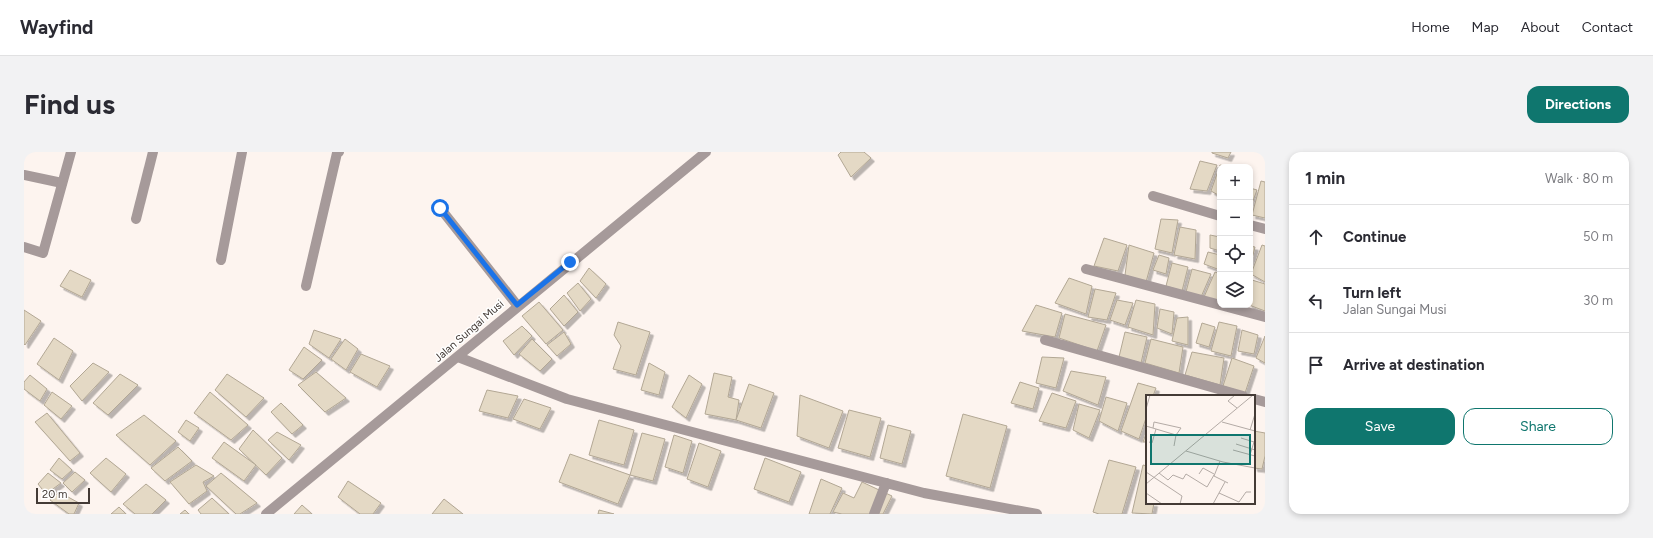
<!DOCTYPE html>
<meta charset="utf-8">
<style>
body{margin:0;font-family:Figtree,sans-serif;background:#f2f2f3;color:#2b2b33}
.controls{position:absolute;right:12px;top:12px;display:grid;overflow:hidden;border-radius:8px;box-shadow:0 2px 6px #0003}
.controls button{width:36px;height:36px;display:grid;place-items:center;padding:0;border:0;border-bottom:1px solid #e1e1e2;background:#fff;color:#2b2b33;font:20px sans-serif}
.scale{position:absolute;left:12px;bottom:10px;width:54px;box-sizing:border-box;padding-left:4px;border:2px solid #443b36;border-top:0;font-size:11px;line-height:14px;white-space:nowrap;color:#443b36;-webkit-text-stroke:3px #fff;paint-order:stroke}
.stop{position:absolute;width:12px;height:12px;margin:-9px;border:3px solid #1a73e8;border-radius:50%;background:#fff}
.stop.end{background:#1a73e8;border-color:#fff;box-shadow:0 1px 4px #0008}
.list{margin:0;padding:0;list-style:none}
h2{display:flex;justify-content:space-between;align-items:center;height:52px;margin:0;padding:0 16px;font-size:17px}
h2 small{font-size:13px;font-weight:400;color:#7c7c81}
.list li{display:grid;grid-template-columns:26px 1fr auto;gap:12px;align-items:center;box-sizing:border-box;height:64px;padding:0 16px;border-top:1px solid #e1e1e2}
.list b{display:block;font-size:15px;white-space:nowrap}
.list p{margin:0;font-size:13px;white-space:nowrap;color:#7c7c81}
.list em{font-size:13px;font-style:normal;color:#7c7c81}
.actions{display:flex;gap:8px;padding:12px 16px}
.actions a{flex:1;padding:9px 0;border:1px solid #0f766e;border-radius:12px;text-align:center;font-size:14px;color:#0f766e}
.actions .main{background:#0f766e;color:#fff}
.icon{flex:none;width:22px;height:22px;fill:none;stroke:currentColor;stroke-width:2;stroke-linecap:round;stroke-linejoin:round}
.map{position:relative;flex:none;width:1241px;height:362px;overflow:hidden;border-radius:12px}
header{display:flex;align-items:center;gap:24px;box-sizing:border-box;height:56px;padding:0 20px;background:#fff;border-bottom:1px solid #e1e1e2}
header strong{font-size:19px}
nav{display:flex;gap:22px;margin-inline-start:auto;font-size:14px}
.intro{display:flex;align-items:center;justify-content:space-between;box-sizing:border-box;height:96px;padding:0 24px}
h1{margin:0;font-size:28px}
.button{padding:10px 18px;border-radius:12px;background:#0f766e;color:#fff;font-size:14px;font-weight:700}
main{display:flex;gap:24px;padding:0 24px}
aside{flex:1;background:#fff;border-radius:12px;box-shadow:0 2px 6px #0003}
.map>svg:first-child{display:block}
.building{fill:#e4d9c5;stroke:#b2a794;filter:url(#shadow)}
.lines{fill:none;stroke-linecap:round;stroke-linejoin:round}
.minor{stroke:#a69a9a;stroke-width:10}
.route{stroke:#1a73e8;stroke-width:5}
.labels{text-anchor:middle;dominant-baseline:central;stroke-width:3;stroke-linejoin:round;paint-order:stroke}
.street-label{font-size:11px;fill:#443b36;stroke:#fff}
.inset-road{fill:none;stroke:#b3aaa5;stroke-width:1}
.view{fill:#0f766e;fill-opacity:0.15;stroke:#0f766e;stroke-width:2}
.inset-edge{fill:none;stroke:#443b36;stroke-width:2}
</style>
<header>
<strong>Wayfind</strong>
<nav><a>Home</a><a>Map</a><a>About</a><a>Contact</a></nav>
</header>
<div class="intro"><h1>Find us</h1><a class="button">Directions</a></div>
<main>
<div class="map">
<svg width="1241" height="362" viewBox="0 0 1241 362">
<defs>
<filter id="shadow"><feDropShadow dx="3.5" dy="3.5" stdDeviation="0" flood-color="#0004"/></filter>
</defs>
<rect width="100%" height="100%" fill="#fdf4ef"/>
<g class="building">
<path d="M817 0H840L847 6 827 25 814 3Z"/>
<path d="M1188 0H1207L1204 6 1188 1Z"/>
<path d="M1176 9 1193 13 1183 39 1166 37Z"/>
<path d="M1196 13 1205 15H1196V44L1187 39Z"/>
<path d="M1237 29 1241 30V66L1228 63Z"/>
<path d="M1226 36 1233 38 1226 57Z"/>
<path d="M1137 67 1154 68 1148 101 1131 97Z"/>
<path d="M1156 75 1172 78 1171 107 1150 103Z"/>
<path d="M1186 83 1196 85V99L1186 96Z"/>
<path d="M1080 86 1103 93 1094 119 1070 114Z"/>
<path d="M1105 93 1130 101 1122 130 1101 123Z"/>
<path d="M1238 93 1241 94V130L1227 122Z"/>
<path d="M1226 94 1231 95 1226 115Z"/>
<path d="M1184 100 1196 103V118L1180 112Z"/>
<path d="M1135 103 1145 106 1142 122 1129 118Z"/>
<path d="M1148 111 1164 115 1158 139 1142 134Z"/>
<path d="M565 116 582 132 572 146 556 129Z"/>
<path d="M1168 117 1187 122 1177 145 1162 140Z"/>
<path d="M46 118 67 128 58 145 36 134Z"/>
<path d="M1191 120 1196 122V149L1180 145Z"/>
<path d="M1045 126 1068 134 1062 162 1031 151Z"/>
<path d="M1228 128 1241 132V159L1225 153Z"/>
<path d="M554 131 567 147 556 159 543 141Z"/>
<path d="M1071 137 1092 141 1083 168 1064 165Z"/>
<path d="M540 143 554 160 540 174 526 157Z"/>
<path d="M1093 148 1109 151 1101 173 1086 168Z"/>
<path d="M1112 148 1131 152 1129 183 1104 175Z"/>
<path d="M515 150 539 178 522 192 498 164Z"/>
<path d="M1012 153 1038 161 1031 185 998 179Z"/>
<path d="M1136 157 1150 160 1148 182 1133 176Z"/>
<path d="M0 158 17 169 1 193 0 192Z"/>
<path d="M1041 162 1082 173 1073 199 1035 186Z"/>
<path d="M1164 165V193L1148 189 1153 166Z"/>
<path d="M594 170 626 180 612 223 589 217 597 194 590 183Z"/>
<path d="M1195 170 1213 174 1207 204 1187 199Z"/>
<path d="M1178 171 1191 175 1185 195 1172 191Z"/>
<path d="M498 174 508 184 490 203 479 189Z"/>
<path d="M290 178 317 187 305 206 285 192Z"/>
<path d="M1218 178 1234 183 1230 202 1214 199Z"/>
<path d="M540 180 547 192 533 204 523 193Z"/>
<path d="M1101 180 1123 185 1117 211 1095 205Z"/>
<path d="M1241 184V211L1232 206Z"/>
<path d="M30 186 49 199 35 228 13 212Z"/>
<path d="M321 187 334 197 322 218 307 207Z"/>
<path d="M508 187 528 207 516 219 495 202Z"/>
<path d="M1127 187 1159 195 1155 221 1121 211Z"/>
<path d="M280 195 298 208 279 227 265 218Z"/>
<path d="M1168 200 1200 206 1196 233 1161 223Z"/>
<path d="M337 202 366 214 353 235 326 220Z"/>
<path d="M1018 205 1040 206 1032 236 1012 231Z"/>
<path d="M1208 206 1230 214 1221 241 1199 234Z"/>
<path d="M69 211 85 220 58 249 46 234Z"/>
<path d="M625 211 641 220 635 243 617 238Z"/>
<path d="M1047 219 1082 225 1074 253 1039 239Z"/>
<path d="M292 220 322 246 301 260 274 233Z"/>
<path d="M690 221 708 225 704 245 715 248 712 268 681 262Z"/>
<path d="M96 222 114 233 84 263 69 251Z"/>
<path d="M203 222 240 246 222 265 191 238Z"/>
<path d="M6 223 23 237 16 249 0 237V230Z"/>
<path d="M665 223 678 232 662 266 648 255Z"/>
<path d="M996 230 1015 236 1009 257 987 251Z"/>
<path d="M1114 231 1132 236 1129 244H1123V263L1115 287 1097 279Z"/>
<path d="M725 232 750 241 737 276 712 268Z"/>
<path d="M463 238 494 244 484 266 455 259Z"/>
<path d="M28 240 48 254 37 267 20 253Z"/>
<path d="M186 240 224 273 207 288 170 261Z"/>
<path d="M1028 241 1052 249 1042 276 1015 269Z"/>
<path d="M776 243 819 259 805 296 773 284Z"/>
<path d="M1082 245 1103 251 1094 279 1075 269Z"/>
<path d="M500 247 527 256 516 277 489 267Z"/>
<path d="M257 251 279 273 268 282 247 260Z"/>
<path d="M1055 252 1076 258 1065 286 1049 278Z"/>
<path d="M825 258 857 266 846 305 814 296Z"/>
<path d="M23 261 56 301 46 309 11 270Z"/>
<path d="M939 262 983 274 966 336 922 324Z"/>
<path d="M120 263 152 289 126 313 92 283Z"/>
<path d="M162 268 175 276 166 289 154 280Z"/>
<path d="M575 268 610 278 600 313 565 303Z"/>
<path d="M864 273 887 279 878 312 856 306Z"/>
<path d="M229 278 258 306 242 323 215 297Z"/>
<path d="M1123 279V290H1119Z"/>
<path d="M1230 279 1241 281V304L1238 317 1230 316Z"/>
<path d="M253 280 277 293 265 308 244 288Z"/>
<path d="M618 281 641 287 629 329 606 323Z"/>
<path d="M650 283 668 289 659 321 641 315Z"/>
<path d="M200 290 232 313 220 329 188 306Z"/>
<path d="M675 291 697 299 684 335 663 327Z"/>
<path d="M154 295 168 309 141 329 127 316Z"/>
<path d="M546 302 606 323 594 352 535 330Z"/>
<path d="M35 306 48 318 38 327 26 318Z"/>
<path d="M82 306 102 322 87 340 66 321Z"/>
<path d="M741 306 777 320 765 350 730 337Z"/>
<path d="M1085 308 1112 315 1098 362H1075L1069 360Z"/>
<path d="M172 313 190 324 179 330 183 339 165 352 146 330Z"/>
<path d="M1119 313 1123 314V351H1130L1128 362 1108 361Z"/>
<path d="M51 320 61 328 48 340 39 331Z"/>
<path d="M24 321 37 331 22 342 14 332Z"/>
<path d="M197 321 233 351 216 362H212L182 334Z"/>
<path d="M797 327 818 336 806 362H785Z"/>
<path d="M324 329 357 351 349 362H336L314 345Z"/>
<path d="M838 330 868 344 859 362H818L809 360 819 341 830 346Z"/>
<path d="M122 332 142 348 128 362H111L99 352Z"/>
<path d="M35 340 55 351 50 362H45L26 348Z"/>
<path d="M188 346 205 362H177L174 358Z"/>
<path d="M420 347 439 362H408Z"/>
<path d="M278 353 288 362H270Z"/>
<path d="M95 355 102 362H87Z"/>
<path d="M161 358 165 362H156Z"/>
<path d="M575 358 590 362H574Z"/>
</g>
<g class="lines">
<g class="minor">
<path d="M0 23 38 31"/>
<path d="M1129 44 1196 64"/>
<path d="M416 56 493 153"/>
<path d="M112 67 129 0"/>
<path d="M1226 73 1241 77"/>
<path d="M0 95 19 101 47 0"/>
<path d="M197 108 218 0"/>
<path d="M1062 117 1241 165"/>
<path d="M282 134 313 1 315 0"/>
<path d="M1021 188 1219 244"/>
<path d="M434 205 543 247 900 341 1013 362"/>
<path d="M1230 247 1241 250"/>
<path d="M242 362C389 242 534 120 682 0"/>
<path d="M850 362 862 331"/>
</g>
</g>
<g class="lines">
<path class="route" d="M416 56 493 153 546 110"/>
</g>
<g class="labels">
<g class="street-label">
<text transform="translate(445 179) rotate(-41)">Jalan Sungai Musi</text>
</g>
</g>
<g transform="translate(1122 243)">
<rect width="109" height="109" fill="#fdf4ef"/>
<path class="inset-road" d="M89 0 82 6 91 13M0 14 4 0M76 27 109 36M0 31 30 40M7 33 8 27 35 33 30 40 28 51M104 35 109 19M95 43 108 47 109 45M3 47 6 48 10 34M90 49 109 55M87 55 109 61M40 56 77 67 109 73M104 60 108 47M74 66 68 81 82 88M0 77 36 101 34 109M13 78 22 85 27 80 37 84 40 79 61 92 68 80M53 79 57 73 68 79M0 89 107 0M0 98 16 109M73 98 93 107 100 97H105M67 109 79 87"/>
<path class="view" d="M5 40H104V69H5Z"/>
<rect width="109" height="109" class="inset-edge"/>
</g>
</svg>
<div class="controls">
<button>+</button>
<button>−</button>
<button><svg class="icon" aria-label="locate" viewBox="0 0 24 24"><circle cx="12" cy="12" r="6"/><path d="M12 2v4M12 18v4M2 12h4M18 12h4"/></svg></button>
<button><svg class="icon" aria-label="layers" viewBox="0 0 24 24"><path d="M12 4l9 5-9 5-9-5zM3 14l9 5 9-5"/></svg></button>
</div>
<div class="scale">20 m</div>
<div class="stop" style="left:416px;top:56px"></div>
<div class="stop end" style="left:546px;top:110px"></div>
</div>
<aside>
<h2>1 min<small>Walk · 80 m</small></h2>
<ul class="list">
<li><svg class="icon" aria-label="ahead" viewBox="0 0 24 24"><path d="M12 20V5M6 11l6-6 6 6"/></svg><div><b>Continue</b></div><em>50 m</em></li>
<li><svg class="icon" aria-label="left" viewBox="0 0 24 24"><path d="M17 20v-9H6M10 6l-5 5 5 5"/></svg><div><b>Turn left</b><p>Jalan Sungai Musi</p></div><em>30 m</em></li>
<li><svg class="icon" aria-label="arrive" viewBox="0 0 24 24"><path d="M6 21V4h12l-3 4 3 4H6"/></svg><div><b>Arrive at destination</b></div></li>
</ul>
<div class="actions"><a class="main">Save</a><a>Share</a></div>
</aside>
</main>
